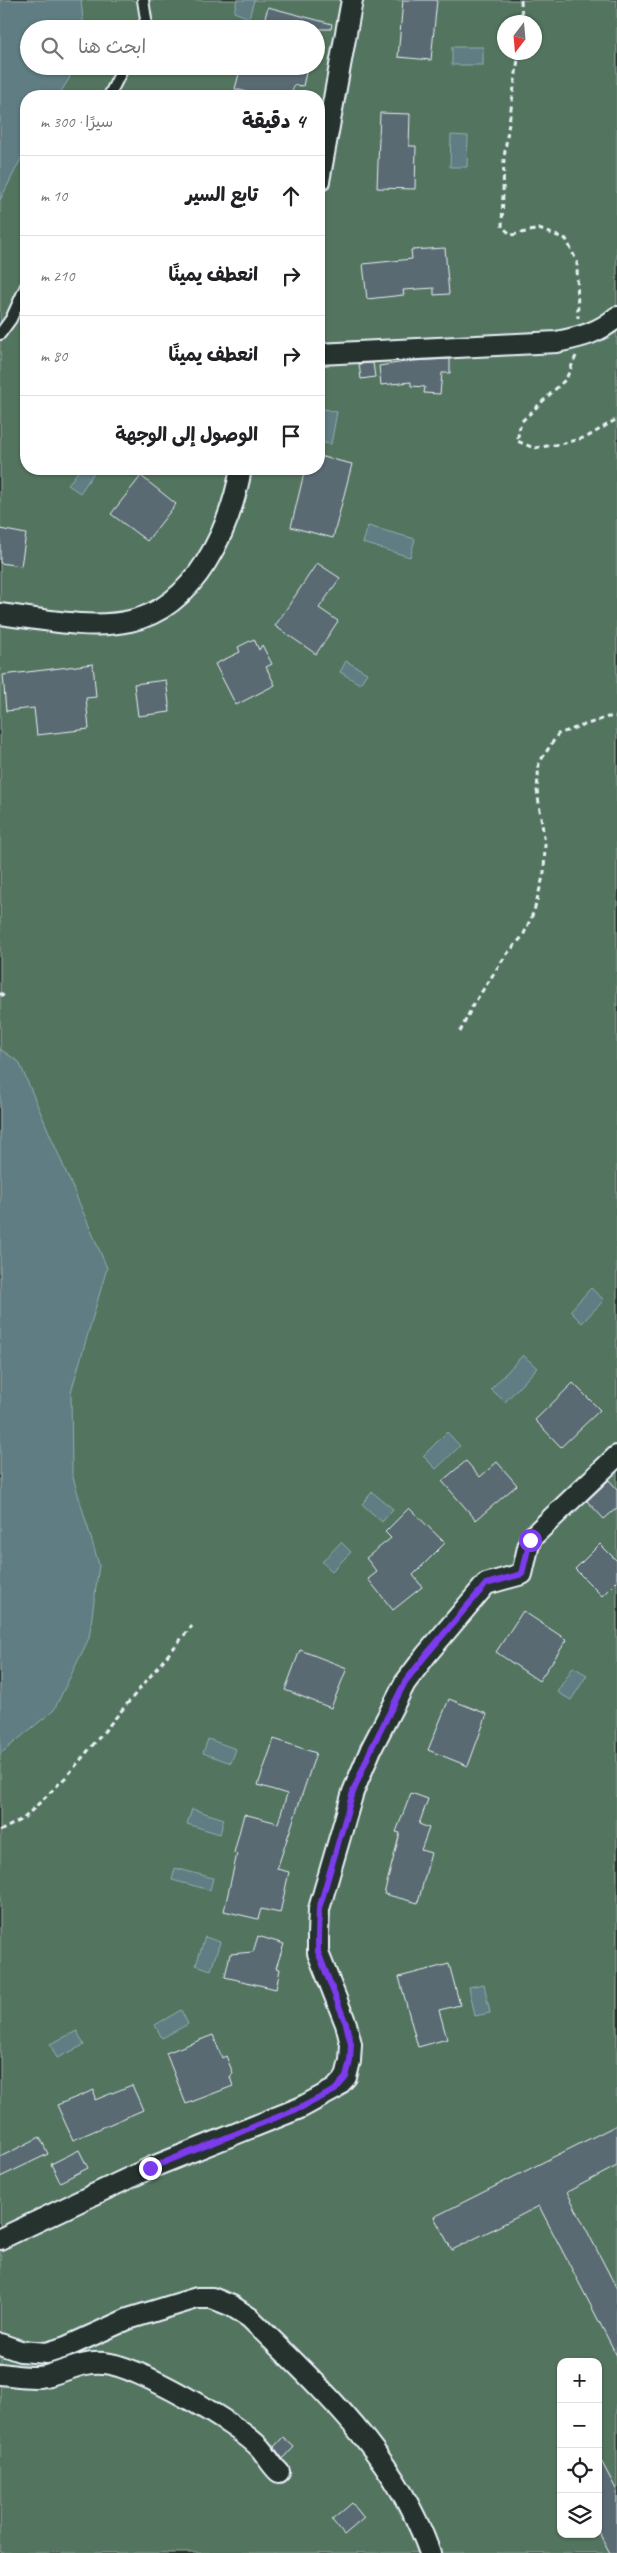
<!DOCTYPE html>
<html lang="ar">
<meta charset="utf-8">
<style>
body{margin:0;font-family:Caveat,"Playpen Sans Arabic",sans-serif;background:#f6f6f6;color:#202124;direction:rtl}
.controls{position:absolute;right:15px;bottom:15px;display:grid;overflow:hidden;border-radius:10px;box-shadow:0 1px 4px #0004}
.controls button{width:45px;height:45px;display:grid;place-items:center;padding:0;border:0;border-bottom:1px solid #e0e0e0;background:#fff;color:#202124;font:25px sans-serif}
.compass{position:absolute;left:497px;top:15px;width:45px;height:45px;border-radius:50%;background:#fff;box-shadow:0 1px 4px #0004;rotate:196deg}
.stop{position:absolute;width:15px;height:15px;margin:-11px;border:4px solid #7c3aed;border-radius:50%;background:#fff}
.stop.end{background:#7c3aed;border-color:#fff;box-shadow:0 1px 5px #0008}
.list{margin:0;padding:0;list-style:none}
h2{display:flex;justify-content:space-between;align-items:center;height:65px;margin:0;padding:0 20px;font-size:21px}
h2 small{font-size:16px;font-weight:400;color:#757577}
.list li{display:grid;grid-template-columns:32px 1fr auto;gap:15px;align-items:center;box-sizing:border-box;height:80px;padding:0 20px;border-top:1px solid #e0e0e0}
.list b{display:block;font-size:19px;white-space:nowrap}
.list em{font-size:16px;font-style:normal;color:#757577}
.icon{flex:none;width:28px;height:28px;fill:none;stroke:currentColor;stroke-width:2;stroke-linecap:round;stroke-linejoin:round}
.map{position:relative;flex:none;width:617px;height:2553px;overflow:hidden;direction:ltr}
.search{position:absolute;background:#fff;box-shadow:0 1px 4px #0004;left:20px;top:20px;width:305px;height:55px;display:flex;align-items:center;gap:12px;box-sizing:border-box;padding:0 18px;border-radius:28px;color:#757577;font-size:19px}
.panel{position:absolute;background:#fff;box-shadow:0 1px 4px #0004;left:20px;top:90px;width:305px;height:385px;border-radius:20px;direction:rtl}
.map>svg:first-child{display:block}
.green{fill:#53745e;stroke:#9eb2ab;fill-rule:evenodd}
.water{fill:#5f7d83;stroke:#96abb2}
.building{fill:#5a6b73;stroke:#e8f1f8}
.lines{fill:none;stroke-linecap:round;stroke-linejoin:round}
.service-casing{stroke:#e8f1f8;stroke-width:14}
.minor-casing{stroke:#e8f1f8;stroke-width:24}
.path{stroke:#e8f1f8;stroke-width:3;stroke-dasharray:5 4;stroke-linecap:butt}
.service{stroke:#26332d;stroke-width:10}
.minor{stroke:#26332d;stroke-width:20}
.route{stroke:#7c3aed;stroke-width:6}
</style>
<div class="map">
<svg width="617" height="2553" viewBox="0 0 617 2553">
<rect width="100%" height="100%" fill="#26332d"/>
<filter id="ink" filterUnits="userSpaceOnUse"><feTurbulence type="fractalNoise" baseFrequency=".02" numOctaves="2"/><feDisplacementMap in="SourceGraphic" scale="10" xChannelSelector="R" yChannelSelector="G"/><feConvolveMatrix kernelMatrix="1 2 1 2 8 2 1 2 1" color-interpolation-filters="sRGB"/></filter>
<g filter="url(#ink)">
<path class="green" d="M0 0H617V2553H0ZM504 22H534V52H504ZM29 29H316V66H29ZM26 96H319V469H26ZM561 2362H598V2534H561Z"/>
<g class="water">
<path d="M0 0H81L84 29H29V66H73L69 79 58 96H26V149L0 200Z"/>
<path d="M237 0H254L249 18 234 12Z"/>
<rect x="452" y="47" width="31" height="18"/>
<path d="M451 135 468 136 467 167H450Z"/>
<path d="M320 408 337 412 331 444 319 442Z"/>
<path d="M80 469 95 471 80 493 68 485Z"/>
<path d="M368 526 415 539 410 557 363 543Z"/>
<path d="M346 661 367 673 360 684 340 672Z"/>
<path d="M0 1049 19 1062 107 1268 71 1392 72 1474 99 1565 89 1638 54 1710 0 1754Z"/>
<path d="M591 1288 604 1300 582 1323 570 1311Z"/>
<path d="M523 1355 537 1368 505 1402 491 1389Z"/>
<path d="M447 1432 460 1446 436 1469 423 1456Z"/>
<path d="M372 1492 393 1509 382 1522 362 1504Z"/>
<path d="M341 1542 351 1552 332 1571 322 1562Z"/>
<path d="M573 1667 587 1675 571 1700 557 1692Z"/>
<path d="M208 1739 236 1749 231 1763 203 1753Z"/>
<path d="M192 1809 224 1819 220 1834 187 1824Z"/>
<path d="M175 1868 213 1878 210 1890 172 1880Z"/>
<path d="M205 1937 220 1942 211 1970 196 1965Z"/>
<path d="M484 1984 490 2013 475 2016 469 1987Z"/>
<path d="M181 2010 188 2024 162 2038 155 2025Z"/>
<path d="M77 2031 84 2045 57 2058 50 2044Z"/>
</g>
<g class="building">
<path d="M403 0H437L431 60 398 57Z"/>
<path d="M268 7 332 24 331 29H262Z"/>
<path d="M241 66H299L307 68 303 86 294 85 291 96H264L235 89Z"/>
<path d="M380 113 410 114 409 146H416L415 189 377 188Z"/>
<path d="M445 248 449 294 434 295V288L403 290 404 295 367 299 363 264 412 259 411 250Z"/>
<path d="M450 359V373H442L440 394 424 393 425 387 411 386V382L381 385 379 366 412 361Z"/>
<path d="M373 363 375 377 361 379 359 364Z"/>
<path d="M319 456 352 464 333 538 291 527 305 469H319Z"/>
<path d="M141 476 176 504 147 541 111 514Z"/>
<path d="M0 529 26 534 21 566 0 563Z"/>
<path d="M317 563 340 578 319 608 338 621 316 654 275 626Z"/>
<path d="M254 639 259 650 262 645 272 664 266 667 275 685 236 705 215 664 240 652 238 647Z"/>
<path d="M93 664 96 697 86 698 89 729 37 735 34 708 6 711 3 675Z"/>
<path d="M166 680 170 712 138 716 134 684Z"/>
<path d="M573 1383 600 1410 561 1447 535 1420Z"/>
<path d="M466 1461 480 1477 497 1462 517 1485 476 1520 442 1481Z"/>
<path d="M609 1480 617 1489V1508L604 1519 587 1501Z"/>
<path d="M409 1508 445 1543 413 1575 422 1587 393 1610 368 1579 377 1572 366 1558 391 1538 385 1532Z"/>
<path d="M600 1544 617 1561V1581L602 1596 575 1569Z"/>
<path d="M523 1611 567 1640 539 1681 496 1652Z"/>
<path d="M300 1650 347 1668 331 1708 285 1690Z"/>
<path d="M449 1699 487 1714 468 1766 428 1750Z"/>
<path d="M274 1739 316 1753 277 1869 289 1872 280 1913 261 1909 258 1919 224 1911 237 1854 234 1853 244 1814 278 1823 287 1794 258 1785Z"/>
<path d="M411 1793 428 1799 419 1824 429 1828 421 1850 431 1853 418 1903 384 1894 400 1833 396 1832Z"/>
<path d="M258 1936 284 1944 276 1968 280 1969 276 1989 225 1977 230 1954 253 1952Z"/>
<path d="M449 1964 460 2005 439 2010 447 2039 418 2047 399 1977Z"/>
<path d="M213 2035 222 2058 226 2056 233 2073 230 2077 233 2086 186 2104 166 2053Z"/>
<path d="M132 2085 143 2110 73 2140 57 2105 94 2090 95 2100Z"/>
<path d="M617 2125V2166L567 2192 617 2289V2356L539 2206 452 2250 434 2217Z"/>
<path d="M40 2137 48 2154 0 2177V2157Z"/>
<path d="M79 2150 88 2168 60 2182 51 2164Z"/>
<path d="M283 2437 294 2447 283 2459 274 2447Z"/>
<path d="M598 2455 617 2491V2553H610L598 2531Z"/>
<path d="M352 2503 364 2518 344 2535 332 2520Z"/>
</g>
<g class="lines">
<g class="service-casing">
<g id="service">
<path d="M142 29 146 19 143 0"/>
<path d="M109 96 124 66"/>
<path d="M0 334 11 319 26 286"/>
</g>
</g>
<g class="minor-casing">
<g id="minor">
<path d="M319 181 352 0"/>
<path d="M319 354 557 342C580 337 599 333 617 317"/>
<path d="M0 614C41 619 89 630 130 621 196 607 230 528 241 469"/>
<path d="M0 2239 150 2168 300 2108 335 2089 346 2077 350 2061 351 2044 346 2024 318 1953V1935L319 1909 353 1792 371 1749 405 1683 426 1655 486 1584 522 1574 530 1539 617 1456"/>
<path d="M0 2344 20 2351 47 2353 66 2347 128 2319 197 2298H212L232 2306 250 2318C322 2390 395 2454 430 2553"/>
<path d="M0 2374C14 2375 32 2379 46 2376 67 2371 82 2361 104 2363 136 2365 238 2424 260 2448 267 2456 271 2465 279 2472"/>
</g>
</g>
<g class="path">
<path d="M521 0 522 22"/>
<path d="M519 52 504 158 502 227 512 235 539 229 566 239 577 262 578 318"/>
<path d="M576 356 566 379 521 422 517 441 534 448 561 444 587 437 617 419"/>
<path d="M0 993 4 997"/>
<path d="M460 1032 473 1005 506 955 523 936 534 911 544 873 545 844 537 790 539 763 558 734 608 717H617"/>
<path d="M0 1831 24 1818 67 1776 192 1626"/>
</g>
<use href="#service" class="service"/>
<use href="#minor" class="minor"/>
</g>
</g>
<g class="lines" filter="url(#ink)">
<path class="route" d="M150 2168 300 2108 335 2090 346 2077 350 2061 351 2044 346 2024 318 1952V1935L319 1909 353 1792 371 1749 405 1682 426 1655 486 1584 522 1574 530 1540"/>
</g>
</svg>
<div class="controls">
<button>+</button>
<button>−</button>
<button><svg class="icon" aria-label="locate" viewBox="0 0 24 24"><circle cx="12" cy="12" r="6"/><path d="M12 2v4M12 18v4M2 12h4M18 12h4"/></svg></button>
<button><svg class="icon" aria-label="layers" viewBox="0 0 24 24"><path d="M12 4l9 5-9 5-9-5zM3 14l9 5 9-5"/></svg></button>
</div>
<svg class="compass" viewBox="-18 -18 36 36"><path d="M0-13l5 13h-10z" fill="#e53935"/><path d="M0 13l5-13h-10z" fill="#757577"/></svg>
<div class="stop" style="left:530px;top:1540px"></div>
<div class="stop end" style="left:150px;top:2168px"></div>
<div class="search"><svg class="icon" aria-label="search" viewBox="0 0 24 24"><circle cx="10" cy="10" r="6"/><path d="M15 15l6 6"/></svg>ابحث هنا</div>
<section class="panel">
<h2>4 دقيقة<small>سيرًا · 300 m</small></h2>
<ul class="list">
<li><svg class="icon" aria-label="ahead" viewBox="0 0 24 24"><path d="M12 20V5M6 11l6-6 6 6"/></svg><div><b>تابع السير</b></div><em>10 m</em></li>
<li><svg class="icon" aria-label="right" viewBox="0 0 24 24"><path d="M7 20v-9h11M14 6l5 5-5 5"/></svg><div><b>انعطف يمينًا</b></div><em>210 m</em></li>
<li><svg class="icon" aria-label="right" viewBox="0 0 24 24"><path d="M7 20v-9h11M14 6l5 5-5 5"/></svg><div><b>انعطف يمينًا</b></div><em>80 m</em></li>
<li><svg class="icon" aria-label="arrive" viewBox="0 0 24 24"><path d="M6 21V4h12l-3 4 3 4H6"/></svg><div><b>الوصول إلى الوجهة</b></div></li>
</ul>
</section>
</div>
